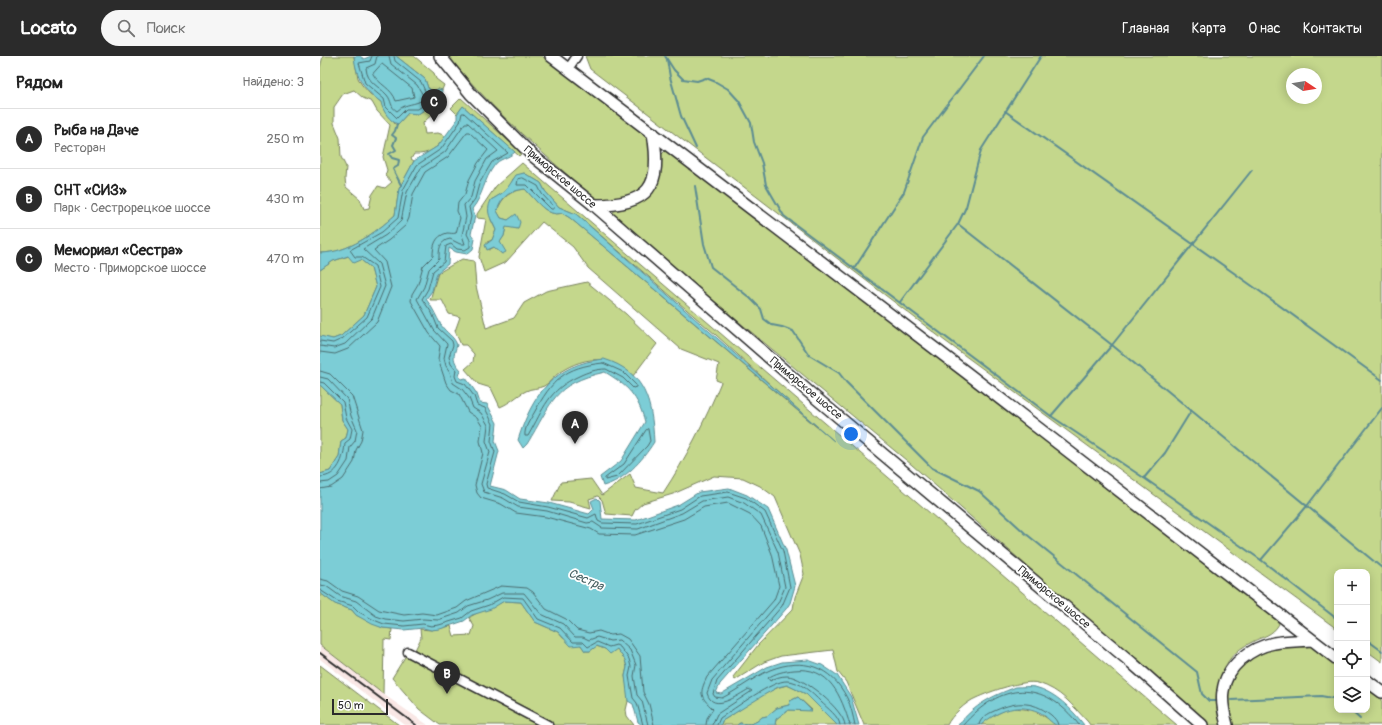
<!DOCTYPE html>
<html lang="ru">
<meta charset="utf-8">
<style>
body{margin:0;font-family:Pangolin,sans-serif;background:#f6f6f6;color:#222}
.controls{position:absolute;right:12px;bottom:12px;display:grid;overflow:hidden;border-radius:8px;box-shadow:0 2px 10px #0003}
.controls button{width:36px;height:36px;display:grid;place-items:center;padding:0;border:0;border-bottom:1px solid #e0e0e0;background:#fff;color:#222;font:20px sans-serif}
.compass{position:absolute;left:966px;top:12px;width:36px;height:36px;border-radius:50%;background:#fff;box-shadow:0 2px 10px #0003;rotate:102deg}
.scale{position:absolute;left:12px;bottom:10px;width:56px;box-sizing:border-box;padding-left:4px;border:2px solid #2b2b2b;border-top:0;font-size:11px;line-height:14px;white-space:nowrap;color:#2b2b2b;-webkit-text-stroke:3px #fff;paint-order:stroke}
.you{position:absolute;left:531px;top:378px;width:14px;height:14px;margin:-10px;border:3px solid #fff;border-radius:50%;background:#1a73e8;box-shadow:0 0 0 6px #1a73e833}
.badge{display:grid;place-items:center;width:26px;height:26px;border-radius:50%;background:#2b2b2b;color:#fff;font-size:13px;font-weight:700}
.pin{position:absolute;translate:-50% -33px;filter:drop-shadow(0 1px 2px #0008)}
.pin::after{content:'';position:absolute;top:21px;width:14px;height:12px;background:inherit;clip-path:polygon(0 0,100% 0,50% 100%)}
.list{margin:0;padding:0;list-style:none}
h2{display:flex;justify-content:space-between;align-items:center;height:52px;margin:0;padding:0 16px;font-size:17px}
h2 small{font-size:13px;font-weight:400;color:#767676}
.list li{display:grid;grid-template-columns:26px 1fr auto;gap:12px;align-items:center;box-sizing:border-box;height:60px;padding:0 16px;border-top:1px solid #e0e0e0}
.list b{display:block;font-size:15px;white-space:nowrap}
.list p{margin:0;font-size:13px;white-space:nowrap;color:#767676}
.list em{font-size:13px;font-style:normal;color:#767676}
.icon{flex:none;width:22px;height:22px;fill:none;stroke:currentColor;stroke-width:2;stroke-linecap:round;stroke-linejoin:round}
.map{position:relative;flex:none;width:1062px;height:669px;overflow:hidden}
header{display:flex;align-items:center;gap:24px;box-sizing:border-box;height:56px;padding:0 20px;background:#2b2b2b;color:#fff}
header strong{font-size:19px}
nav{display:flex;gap:22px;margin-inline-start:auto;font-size:14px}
.search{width:280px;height:36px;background:#f6f6f6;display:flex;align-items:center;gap:10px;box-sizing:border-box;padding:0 14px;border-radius:22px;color:#767676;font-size:15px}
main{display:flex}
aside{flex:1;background:#fff}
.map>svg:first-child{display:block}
.built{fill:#f9e7e5}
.green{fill:#c4d78c;stroke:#78815c;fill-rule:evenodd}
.water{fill:#7ccdd6;stroke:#5c8c92}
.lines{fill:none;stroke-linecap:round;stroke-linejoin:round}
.shore{stroke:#4b6c6f;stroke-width:1}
.stream{stroke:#5c8c92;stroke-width:2}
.minor-casing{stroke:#2b2b2b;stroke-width:11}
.highway-casing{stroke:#2b2b2b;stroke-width:14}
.minor{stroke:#fff;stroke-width:8}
.highway{stroke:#fff;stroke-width:11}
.rail{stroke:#2b2b2b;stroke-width:2}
.labels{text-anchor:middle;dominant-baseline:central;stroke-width:3.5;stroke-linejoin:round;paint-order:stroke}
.street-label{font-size:11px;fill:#2b2b2b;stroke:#fff}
.water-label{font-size:12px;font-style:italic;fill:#435c5e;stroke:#fff}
</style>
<header>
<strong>Locato</strong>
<div class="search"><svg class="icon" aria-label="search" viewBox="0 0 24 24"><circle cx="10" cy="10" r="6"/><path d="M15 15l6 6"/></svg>Поиск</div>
<nav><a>Главная</a><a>Карта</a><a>О нас</a><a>Контакты</a></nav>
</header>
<main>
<aside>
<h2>Рядом<small>Найдено: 3</small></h2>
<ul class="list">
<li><span class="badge">A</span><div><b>Рыба на Даче</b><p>Ресторан</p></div><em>250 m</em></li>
<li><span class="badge">B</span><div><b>СНТ «СИЗ»</b><p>Парк · Сестрорецкое шоссе</p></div><em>430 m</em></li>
<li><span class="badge">C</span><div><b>Мемориал «Сестра»</b><p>Место · Приморское шоссе</p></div><em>470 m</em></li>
</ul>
</aside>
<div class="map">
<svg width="1062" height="669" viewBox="0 0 1062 669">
<rect width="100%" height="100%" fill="#fff"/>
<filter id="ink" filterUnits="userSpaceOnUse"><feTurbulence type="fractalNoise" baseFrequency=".025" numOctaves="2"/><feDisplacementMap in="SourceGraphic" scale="8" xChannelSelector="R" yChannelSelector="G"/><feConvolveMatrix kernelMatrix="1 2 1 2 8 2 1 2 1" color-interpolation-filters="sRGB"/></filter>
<g filter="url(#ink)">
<path class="built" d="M0 589 63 638 108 669H85L0 603Z"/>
<g class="green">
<path d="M3 0H34L38 22 42 29 50 38 61 46 75 68H78L88 57 98 58 121 43 123 48 103 67 105 78 118 77 126 80C117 92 109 99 94 98L91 103 94 105 79 133 75 159C55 177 28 197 0 197V12ZM34 34 43 42 52 46 57 55 70 69 63 101 67 114 65 120 72 126 65 132 58 130 52 139 49 152 44 153 40 143 26 131 25 123 26 111 21 101 20 82 14 67V51L23 38Z"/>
<path d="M76 0H94L114 17 116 23 124 29 122 34 118 33 113 35 108 32 105 23Z"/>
<path d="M128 0H222L326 80C332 93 335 115 325 127 314 140 293 147 276 142 267 140 257 127 250 121 206 83 165 45 128 0Z"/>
<path d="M265 0H1062V606L1047 595V516H1017V573L625 285 270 13ZM972 18H996V42H972Z"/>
<path d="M141 42 202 97 199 100 143 50 137 58 131 52Z"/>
<path d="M346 94 956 562 959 568C952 580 943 580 932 586 896 603 896 635 901 669H888L592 409 291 160 294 155C329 150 340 133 341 99Z"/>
<path d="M202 107 857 669H770L768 666C752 649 741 634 718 627 704 623 669 636 656 642 646 646 631 660 627 669H544L526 626 518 616 513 594 461 600 444 606 415 624 413 621 438 589 473 553 475 541 484 518 480 499 455 441 440 430 423 422 394 420 353 438 323 447 315 454 312 460 286 458 282 444 278 440 269 443 271 452 249 446 232 445 241 426 271 423 282 439 310 418 316 432 343 437C366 402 385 365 401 326L396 324 399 308 361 293 268 212 253 191 222 166 186 206 164 216 159 201 166 163 157 162V158L176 130ZM204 117 221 127 225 135 239 151 256 158 396 279 498 372 250 162 242 157C227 162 215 143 205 133 190 135 182 141 177 155L181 162 188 164 196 159 198 173 186 170 184 180 180 186 182 198 174 191 169 194 167 186 172 184 176 174 171 164V144C181 138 189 135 193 123Z"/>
<path d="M29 200 41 204 51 212 56 231 44 259 21 280 13 283 1 281 0 280V214L13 205Z"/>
<path d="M142 203 154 205 156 230 166 272 194 262 204 247 226 235 267 226 306 258 337 288 313 320C290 299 267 299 240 316 234 320 230 327 224 330 218 333 211 332 206 335 196 340 192 346 180 351L171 332 158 328 145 313 153 306 154 298 146 289H141L135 275 140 261 129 258 122 244H110L118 217Z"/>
<path d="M0 329 20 348 22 364 28 373 26 382 21 385 19 401 10 415 0 418Z"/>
<path d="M0 537 15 548 32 554 36 559 63 572 72 573 71 584 64 583 63 638 0 589Z"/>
<path d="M184 545 201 546 215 566 238 576 243 582 261 589 265 595H270L276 590 285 593H297L305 604 307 611 305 620 309 641 306 654 307 660 314 669H120L99 653 72 622 88 596 93 598 101 582 100 573 111 574 131 570 134 580 151 579 154 570 149 562C154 557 176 550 184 545Z"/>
<path d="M986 585 1017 608V654H1047V631L1062 642V669H913C898 637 917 601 950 591 961 588 974 587 986 585Z"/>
<path d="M0 609 79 669H0Z"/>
<path d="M467 629 486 638 517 669H455L456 663 468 654H492L478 641 470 645 469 649 457 652 447 660 442 661C435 668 430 669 420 667L417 669H401L402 665C423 653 443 634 467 629Z"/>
<path d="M689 652C713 653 717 654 736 669H661L669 662Z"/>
</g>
<g class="water">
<path d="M34 0H40L44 3 51 0H76L105 23 108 32 113 35 118 33 122 34 121 43 98 58 88 57 78 68C70 66 62 54 61 46 44 34 36 21 34 0Z"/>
<path d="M143 50 195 96C188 103 179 102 174 110 164 123 163 140 152 153L155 160 151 178 155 183 153 193 147 198 136 196 129 192 128 208 117 217 112 235 106 243C113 252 116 260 121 269 126 277 134 280 137 289 133 301 132 304 141 314L139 320 141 323 146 322 157 338 160 347 167 348 177 367 175 385 179 395 170 430 186 434 200 443 229 447 269 458 274 453 271 445 277 442 280 445 282 463 316 464 358 449 379 436 409 432 427 439 448 453 466 494 475 530 470 547 466 553 400 628 396 637 401 638 447 611 462 606 488 604 502 609 517 619 531 641 539 669H517L486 638 467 629 458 631 444 639 402 665 401 669H322L318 666 313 648 308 645 305 620 307 611 305 604 297 593 290 598 285 593 277 590 270 595H265L261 589 251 590 238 576 215 566 201 546 184 545 171 553 152 559 144 565 120 573 111 574 103 572 84 574 63 572 52 568 36 559 32 554 15 548 0 537V418L10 415 19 401 21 385 26 382 28 373 22 364 20 348 0 329V280L13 283 21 280 44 259 56 231 51 212 41 204 34 207 28 200 13 205 0 214V197C28 197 55 177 75 159L79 133 94 105 118 90 137 64V58Z"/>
<path d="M204 117 221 127 225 135 239 151 256 158 514 385 250 162 242 157C227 162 215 143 205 133 189 135 182 140 177 155L181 162 188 164 196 158 200 166 198 173 186 171 184 180 180 186 186 196 182 198 174 191 167 194 165 189 172 184 176 174C171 162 165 157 171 144 187 135 186 134 196 119Z"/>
<path d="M284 303C326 316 332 347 334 386 322 405 305 424 283 430L280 421 301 405 325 366C318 340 308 330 285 316 232 328 233 346 207 388L203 392 198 384C212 339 234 308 284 303Z"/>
<path d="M696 631C702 631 709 630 715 631 735 636 752 653 764 669 756 669 743 669 736 669 731 667 726 660 721 657 700 646 678 654 661 669H638C656 648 670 641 696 631Z"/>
<path d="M478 641 492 655 468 654 456 663 455 669H417L420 667C430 669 435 668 442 661L447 660 457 652 469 649 470 645Z"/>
</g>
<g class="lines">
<g class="shore">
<path d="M52 0 50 5 39 7 45 27 64 43 66 51 77 62 86 53H98L114 41 105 35 101 26 75 5 74 0"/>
<path d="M57 0 55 8 46 12C47 27 59 30 67 39 72 45 70 51 77 55 87 46 94 50 104 43V41L97 29 71 8 69 0"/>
<path d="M62 8 92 32 94 41 76 45C72 32 59 29 53 18Z"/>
<path d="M203 122 218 130 222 138 234 151V153H231L207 129H197L198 123Z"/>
<path d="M0 285 13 287 22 283 47 261 60 231 55 210 42 201H35L30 194 62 176 78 162 83 134 97 109 121 93 140 66 142 57H144L188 97 172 106 159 128 155 143 149 151 151 161 147 178 150 184V191L145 194 137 193 131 188 126 190 124 206 113 215 108 233 102 243 112 257 118 272 132 285 133 289 129 301 131 308 136 314 135 320 137 325 145 328 154 340 157 349 165 352 173 368 171 385 175 396 166 428 167 432 185 438 199 446 228 451 268 462 276 458 278 465 282 467 317 468 360 453 380 440 408 436 426 442 445 456 463 495 470 531 462 550 397 625 393 638 395 641 402 642C418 634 434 621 450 614 483 601 511 610 527 642 531 650 533 660 535 669"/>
<path d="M0 290 14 292 25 288 52 262 65 230 59 208 43 193 66 179 81 165 87 136 101 112 125 96 145 67H148L178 95 167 103 155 125 151 141 144 149 146 161 142 179 145 188H140L130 183C119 185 119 194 119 203L109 213 104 231 97 243 114 274 127 288 124 302 126 310 130 316 133 327 142 333 149 342 153 352 161 357 168 369 166 385 170 396 161 428 164 436 183 442 198 451 227 455 267 467 273 466 282 472 318 473 362 457 382 445 408 441 424 447 441 459 458 496 465 531 458 547 392 624 387 637C393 658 418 639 429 633L432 635 397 658 392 669"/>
<path d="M0 296 15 298 28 293 57 266 71 231 65 206 54 194 69 184 86 169 89 162 93 138 105 116 128 101 147 76H149L168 94 158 107 149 124 145 138 138 147 137 155 140 162 136 177C133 178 130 177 127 177 115 180 113 190 113 200L103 210 98 228 92 238 91 245 109 277 120 290 118 303 126 327 131 334 139 338 148 356 157 362 162 370 160 385 163 397 155 429 157 437 161 442 181 448 196 457 226 461 271 473 279 478 315 479 364 463 384 451 408 447 430 458 441 470 452 498 459 530 454 544 387 621C379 638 380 640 393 653L387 662 386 669"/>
<path d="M283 307 303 316 316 329V331L313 332 303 322 286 313C277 313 267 316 259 320 228 334 224 352 208 380H205C204 372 210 364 214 357 232 324 244 311 283 307Z"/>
<path d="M0 315 10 318 32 340 43 374 41 385 36 394 34 406 23 423 11 431 0 433"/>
<path d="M0 321 8 323 27 343 31 360 37 374 35 385 30 391 28 405 18 420 9 426 0 427"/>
<path d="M0 326 4 327 23 346 26 362 32 373 30 383 25 387C24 402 18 421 0 421"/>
<path d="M328 373 330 385 327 390 297 421 285 424V422L304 408 326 374Z"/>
<path d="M0 523 8 525 22 535 38 540 59 554 84 559 102 557 117 559 137 552 146 545 181 530 207 532 213 536 226 553 246 563 257 574 269 577 279 575 290 579 299 578 308 583 320 600 323 636 329 648 334 669"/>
<path d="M0 529 6 530 20 540 36 545 56 560 65 563 84 565 103 563 118 564 139 557 148 550 167 544 182 537H204L221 558 243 568 255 581H263L269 584 277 581 290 585 299 584 310 594 316 609 314 620 317 639 322 645 328 669"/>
<path d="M0 534 17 545 33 550 39 556 54 564 64 568 84 570 103 568 111 570 119 569 142 562 151 555 169 549 183 541 203 542 218 563 240 572 253 586H263L268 591 277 586 289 591 296 589 300 591 309 603 311 611 309 620 313 642 317 647 323 669"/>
<path d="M397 669 400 662C414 653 453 624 467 625 480 625 492 637 501 646 507 652 519 660 520 669"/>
<path d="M525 669C524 654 483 620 467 620 460 620 455 622 450 625L448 622C455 617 464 615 474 614 510 610 521 640 530 669"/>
<path d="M643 669C681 626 723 622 759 669"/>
<path d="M659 669C660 663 666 659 672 656 693 646 711 643 731 659 734 662 737 664 738 669"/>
</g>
<g class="stream">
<path d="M345 0 354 14 363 23 377 25 386 22 396 26 408 33 419 45 431 67 434 86 442 107 446 129 464 160 731 360 824 422"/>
<path d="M347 3 350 21 361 60 376 92"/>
<path d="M685 55 938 234 1062 324"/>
<path d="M77 68 75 75 72 79 76 82 73 89 76 94 69 98 72 102 79 104 78 110 73 113 81 129"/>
<path d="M375 130 384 188 391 211 430 242 441 253 444 263 452 269 462 271 473 275 489 299 519 317 526 326 612 412 659 435 705 477 877 616 882 638 889 645H897"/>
<path d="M638 168 792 289 1062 512"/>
<path d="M534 213 584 136 603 81 664 0"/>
<path d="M580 246 638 168 646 151 661 94 721 0"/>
<path d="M871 355 845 397 824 422 941 504 1017 563"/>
<path d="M731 360 792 289 932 114"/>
<path d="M941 504 987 450 1062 352"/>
<path d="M1047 584 1062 595"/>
<path d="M911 644 1001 640 1017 643"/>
<path d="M1030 654 1040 663"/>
</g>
<g class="minor-casing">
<g id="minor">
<path d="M248 13 257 0"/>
<path d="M88 596 228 669"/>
</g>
</g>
<g class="highway-casing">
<g id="highway">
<path d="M120 0 151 38 213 100 274 149 490 337 812 607 882 669"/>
<path d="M231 0 647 317 1017 603"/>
<path d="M274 149C330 149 342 131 333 77"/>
<path d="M1047 625 1062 636"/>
<path d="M907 669C904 658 901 646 903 635 906 610 930 592 954 587 966 585 979 585 991 584"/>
</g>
</g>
<use href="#minor" class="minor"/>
<use href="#highway" class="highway"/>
<path class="rail" d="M0 597 96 669"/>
</g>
</g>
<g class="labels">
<g class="street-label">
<text transform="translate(240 121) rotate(40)">Приморское шоссе</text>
<text transform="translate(486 332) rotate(40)">Приморское шоссе</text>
<text transform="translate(734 541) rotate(40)">Приморское шоссе</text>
</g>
<g class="water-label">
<text transform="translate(266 524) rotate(23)">Сестра</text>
</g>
</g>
</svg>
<div class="controls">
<button>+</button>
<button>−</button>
<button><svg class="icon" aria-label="locate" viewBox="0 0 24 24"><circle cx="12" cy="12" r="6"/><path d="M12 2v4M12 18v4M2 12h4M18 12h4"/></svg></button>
<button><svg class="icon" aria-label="layers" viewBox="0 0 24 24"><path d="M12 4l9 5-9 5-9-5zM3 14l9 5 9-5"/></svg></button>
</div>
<svg class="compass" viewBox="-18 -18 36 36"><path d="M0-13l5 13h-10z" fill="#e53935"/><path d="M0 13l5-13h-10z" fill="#767676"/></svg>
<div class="scale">50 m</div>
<div class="you"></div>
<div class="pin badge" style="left:255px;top:388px">A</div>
<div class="pin badge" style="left:127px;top:638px">B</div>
<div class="pin badge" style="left:114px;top:66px">C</div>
</div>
</main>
